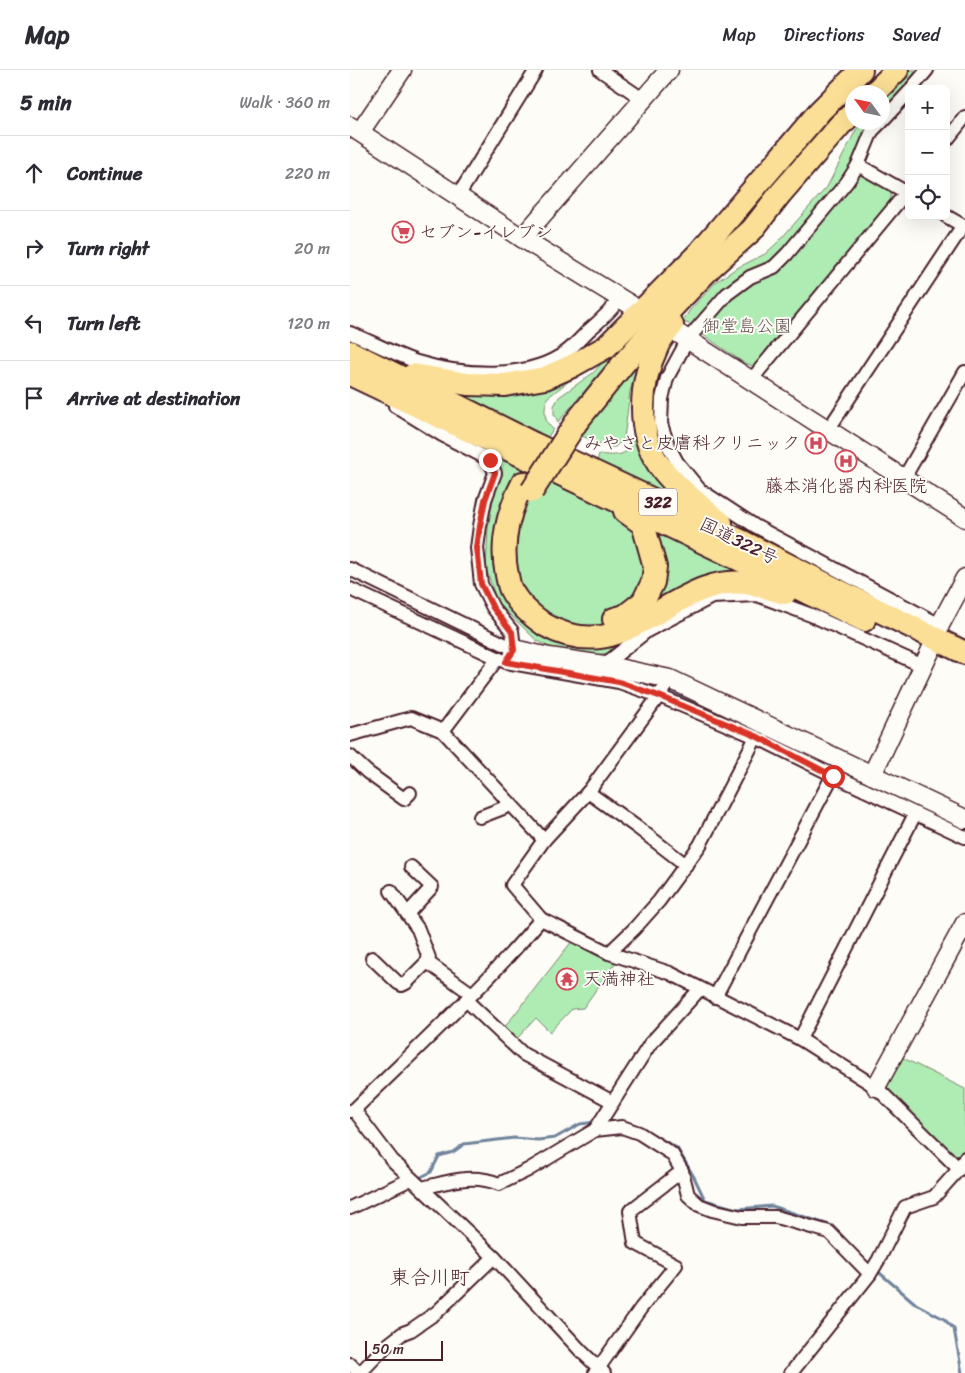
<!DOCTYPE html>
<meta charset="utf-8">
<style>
body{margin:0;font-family:Sriracha,"Klee One",sans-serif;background:#f2f2f3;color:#2b2b33}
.controls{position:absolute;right:15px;top:15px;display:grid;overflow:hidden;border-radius:8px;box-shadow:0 5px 20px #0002}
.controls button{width:45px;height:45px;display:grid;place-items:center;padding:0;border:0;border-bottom:1px solid #e1e1e2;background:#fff;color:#2b2b33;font:25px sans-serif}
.compass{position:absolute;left:495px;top:15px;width:45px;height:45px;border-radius:50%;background:#fff;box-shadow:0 5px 20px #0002;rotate:303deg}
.scale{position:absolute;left:15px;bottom:12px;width:78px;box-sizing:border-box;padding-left:5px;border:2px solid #4a1f2b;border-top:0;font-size:14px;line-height:18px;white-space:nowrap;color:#4a1f2b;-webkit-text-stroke:4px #fdfcf7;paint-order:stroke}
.stop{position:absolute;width:15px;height:15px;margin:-11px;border:4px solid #d93025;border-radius:50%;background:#fff}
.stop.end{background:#d93025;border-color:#fff;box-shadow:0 1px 5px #0008}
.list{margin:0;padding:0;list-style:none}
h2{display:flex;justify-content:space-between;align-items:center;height:65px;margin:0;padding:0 20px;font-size:21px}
h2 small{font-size:16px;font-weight:400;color:#7c7c81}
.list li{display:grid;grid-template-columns:32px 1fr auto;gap:15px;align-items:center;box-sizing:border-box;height:75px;padding:0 20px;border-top:1px solid #e1e1e2}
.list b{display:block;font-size:19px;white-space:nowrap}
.list em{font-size:16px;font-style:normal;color:#7c7c81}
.icon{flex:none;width:28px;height:28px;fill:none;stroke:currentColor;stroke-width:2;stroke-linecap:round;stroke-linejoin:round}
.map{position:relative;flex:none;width:615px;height:1303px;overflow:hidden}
header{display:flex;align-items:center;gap:30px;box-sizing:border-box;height:70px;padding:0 25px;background:#fff;border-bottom:1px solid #e1e1e2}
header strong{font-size:24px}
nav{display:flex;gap:28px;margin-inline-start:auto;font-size:18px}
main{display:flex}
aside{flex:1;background:#fff}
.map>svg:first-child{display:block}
.green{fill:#aeecb3;stroke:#7c866f}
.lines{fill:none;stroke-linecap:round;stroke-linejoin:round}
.stream{stroke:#6f849c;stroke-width:3}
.street-casing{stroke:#4a1f2b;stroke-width:16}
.secondary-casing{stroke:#4a1f2b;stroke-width:21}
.highway-casing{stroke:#4a1f2b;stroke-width:26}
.street{stroke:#fdfcf7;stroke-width:12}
.secondary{stroke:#fdfcf7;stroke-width:18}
.highway{stroke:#fbdf96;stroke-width:22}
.highway-bridge-casing{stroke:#4a1f2b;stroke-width:26;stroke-linecap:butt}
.highway-bridge{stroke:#fbdf96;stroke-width:22}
.route{stroke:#d93025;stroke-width:6}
.labels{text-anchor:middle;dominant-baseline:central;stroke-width:4;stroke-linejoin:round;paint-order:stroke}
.shield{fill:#fdfcf7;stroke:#806168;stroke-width:1}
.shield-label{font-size:16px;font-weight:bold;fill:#4a1f2b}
.poi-label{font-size:18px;fill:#4a1f2b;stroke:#fdfcf7;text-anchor:start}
.park-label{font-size:18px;fill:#63524d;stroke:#fdfcf7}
.street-label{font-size:18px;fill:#4a1f2b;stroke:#fdfcf7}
.quarter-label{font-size:20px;fill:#4a1f2b;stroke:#fdfcf7}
</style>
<header>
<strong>Map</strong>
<nav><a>Map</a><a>Directions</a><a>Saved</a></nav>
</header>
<main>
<aside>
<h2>5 min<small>Walk · 360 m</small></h2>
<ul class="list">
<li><svg class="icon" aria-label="ahead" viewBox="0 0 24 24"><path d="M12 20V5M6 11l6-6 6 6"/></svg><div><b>Continue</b></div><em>220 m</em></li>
<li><svg class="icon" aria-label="right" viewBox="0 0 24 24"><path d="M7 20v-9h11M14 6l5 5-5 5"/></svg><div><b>Turn right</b></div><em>20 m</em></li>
<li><svg class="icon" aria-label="left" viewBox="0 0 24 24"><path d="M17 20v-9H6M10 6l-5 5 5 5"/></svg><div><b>Turn left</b></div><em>120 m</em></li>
<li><svg class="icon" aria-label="arrive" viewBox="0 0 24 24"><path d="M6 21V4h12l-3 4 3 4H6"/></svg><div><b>Arrive at destination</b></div></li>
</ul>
</aside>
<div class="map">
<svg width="615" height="1303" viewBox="0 0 615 1303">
<rect width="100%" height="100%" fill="#fdfcf7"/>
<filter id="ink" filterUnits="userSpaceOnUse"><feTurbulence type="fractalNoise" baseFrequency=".02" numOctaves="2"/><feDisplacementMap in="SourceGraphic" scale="10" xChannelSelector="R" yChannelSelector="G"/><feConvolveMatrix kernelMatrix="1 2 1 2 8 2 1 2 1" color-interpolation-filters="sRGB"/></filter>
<g filter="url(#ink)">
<g class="green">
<path d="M557 0H570L542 34 533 43V29Z"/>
<path d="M512 53H523L514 65 495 105 427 187 384 210 372 220 343 255 332 252 340 240 366 212 385 199 415 184 428 172 477 117 506 60Z"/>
<path d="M513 102 541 121V130L407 294 403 296 394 293 352 264V259L382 225 399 214 431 198 505 104Z"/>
<path d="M309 229 311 231 208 352 204 344V336L209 327 243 303Z"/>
<path d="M324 241 288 297 280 321 274 369 265 377H257L225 363Z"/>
<path d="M232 301 197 328C194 340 193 351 203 359L198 367 188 362 185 365 77 313Z"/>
<path d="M285 358 290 360 355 446 268 407 247 391 249 384C274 388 282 383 285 358Z"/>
<path d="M133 378 469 537 418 522 391 517 263 582 241 586 207 581 186 570 147 532 136 498 138 458 145 418Z"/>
<path d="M226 866 268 889 233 938 222 939 200 962 186 948 162 974 150 963Z"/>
<path d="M551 987 615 1019V1088L609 1099 530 1020Z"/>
</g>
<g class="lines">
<g class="stream">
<path d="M0 512 8 516"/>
<path d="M317 619 407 661"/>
<path d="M412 663 615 760"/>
<path d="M298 1062 327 1078 344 1107 355 1130 387 1139 422 1136 482 1156 520 1195"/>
<path d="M67 1109 81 1102 89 1086 103 1082 114 1074 164 1068 188 1070 205 1068 230 1054 246 1052"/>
<path d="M525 1199 566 1234 594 1249 604 1259 612 1303"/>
</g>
<g class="street-casing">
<g id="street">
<path d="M250 0 294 30"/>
<path d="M561 19 577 0"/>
<path d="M532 51 559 22"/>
<path d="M531 52 522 61 508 95 497 112 437 184 424 197 400 207 377 224 338 269 317 308 312 329 311 354 318 375 327 392 350 420 405 456 590 555"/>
<path d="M596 71 615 47"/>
<path d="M508 95 559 124"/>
<path d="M108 126 186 0"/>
<path d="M596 146 615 157"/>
<path d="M0 263C22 272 44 284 67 292 110 305 177 311 216 282 224 276 231 268 238 261 250 251 261 241 270 228"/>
<path d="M402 309 559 119"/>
<path d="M45 336 92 365 140 390 145 403 135 430 130 456 127 478 129 495 131 514 143 538 162 561 164 579 160 586"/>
<path d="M478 360 613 156"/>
<path d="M554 408 615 302"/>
<path d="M0 499 164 579"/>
<path d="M0 519 156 592 269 612 309 626 406 667 483 705 615 767"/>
<path d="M254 595 297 561 362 527 407 525 461 545 573 596"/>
<path d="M320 609 309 626 239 721 194 770 162 815 191 849 259 883 320 903 450 969 526 1017 609 1099"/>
<path d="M93 661 148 588"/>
<path d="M0 665 61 648 93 661 194 770"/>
<path d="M0 686 17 702 54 729 60 723"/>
<path d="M238 722 288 758 336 795"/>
<path d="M130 747 161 735"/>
<path d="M41 821 68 859 79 888 77 892"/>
<path d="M58 843 82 817 61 797"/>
<path d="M259 883 284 859 309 831 350 775 406 667"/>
<path d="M22 888 48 913 52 915 56 913 77 892 122 924"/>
<path d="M365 927 483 705"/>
<path d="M116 930 173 984 263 1032"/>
<path d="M450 969 565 744"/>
<path d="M4 1040 42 1090 144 1187 231 1281 254 1303"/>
<path d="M0 1041 4 1040C68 977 134 917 191 849"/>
<path d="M245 1060 300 974 350 919"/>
<path d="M72 1118C98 1112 123 1103 149 1114L178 1100 245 1060 272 1057 289 1063 322 1084 332 1101 338 1125 349 1135 362 1140 392 1147H426L479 1162 520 1204"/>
<path d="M0 1138 61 1109"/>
<path d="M0 1294 9 1303"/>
<path d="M10 1303 35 1277 53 1263 61 1260 87 1242 144 1187"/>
<path d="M245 1303 291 1238 326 1195 285 1173 280 1141 332 1101"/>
<path d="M441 1303 520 1204 529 1189 555 1137 584 1127 609 1099 615 1088"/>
</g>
</g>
<g class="secondary-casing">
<g id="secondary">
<path d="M0 56 172 168 281 235"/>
<path d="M10 62 52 0"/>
<path d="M172 168 319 0"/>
<path d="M326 262 615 448"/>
<path d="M164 579 199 587 254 595 320 609 615 749"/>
<path d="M522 705 586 569 590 555 615 508"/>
<path d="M526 1017 615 853"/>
</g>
</g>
<g class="highway-casing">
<g id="highway">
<path d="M525 22 547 0"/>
<path d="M322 255C317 262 310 269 307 277 290 312 286 361 309 395 323 415 352 438 371 453"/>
<path d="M0 282 184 374 395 473 501 527 615 583"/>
<path d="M0 304 312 452 514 550"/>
<path d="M63 305 117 314 155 315 195 308 222 296 256 277 349 183 470 41 511 0"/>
<path d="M227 351 273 294 318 242 362 196 402 160 430 124 490 55 502 44"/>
<path d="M173 413C158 442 150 473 157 505 158 510 159 516 161 520 168 534 182 546 195 555 212 565 230 569 250 567 267 565 281 557 296 549 329 531 361 506 402 514 413 516 424 520 435 523"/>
<path d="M264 549 275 546 293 532 303 512 305 497 293 454 275 441"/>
</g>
</g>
<use href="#street" class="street"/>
<use href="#secondary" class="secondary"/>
<use href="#highway" class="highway"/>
<g class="highway-bridge-casing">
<path id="highway-bridge" d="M182 421 227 351"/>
</g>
<use href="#highway-bridge" class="highway-bridge"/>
</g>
</g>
<g class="lines" filter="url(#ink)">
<path class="route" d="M140 390 145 403 135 430 130 456 127 478 129 495 131 514 143 538 162 562 164 580 156 592 269 612 309 626 406 666 483 706"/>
</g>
<defs>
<g id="supermarket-ring" transform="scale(1.125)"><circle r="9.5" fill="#fdfcf7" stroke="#d1495b" stroke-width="1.5"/><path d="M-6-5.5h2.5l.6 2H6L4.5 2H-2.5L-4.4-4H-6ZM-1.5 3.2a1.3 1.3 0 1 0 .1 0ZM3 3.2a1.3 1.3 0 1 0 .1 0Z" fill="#d1495b"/></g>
<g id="hospital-ring" transform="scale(1.125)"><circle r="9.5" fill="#fdfcf7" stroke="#d1495b" stroke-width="1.5"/><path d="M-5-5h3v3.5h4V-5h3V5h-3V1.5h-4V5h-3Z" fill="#d1495b"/></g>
<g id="temple-ring" transform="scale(1.125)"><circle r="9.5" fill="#fdfcf7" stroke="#d1495b" stroke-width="1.5"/><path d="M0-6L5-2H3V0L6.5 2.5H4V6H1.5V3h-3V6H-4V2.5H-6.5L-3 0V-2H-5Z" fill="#d1495b"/></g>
</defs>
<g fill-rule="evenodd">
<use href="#supermarket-ring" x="53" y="162"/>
<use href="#hospital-ring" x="466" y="373"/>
<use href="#hospital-ring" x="496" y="391"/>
<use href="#temple-ring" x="217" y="909"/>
</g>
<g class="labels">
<rect class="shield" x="289" y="418.5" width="38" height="27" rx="4"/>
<g class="shield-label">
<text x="308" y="432">322</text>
</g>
<g class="poi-label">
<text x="69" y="162">セブン-イレブン</text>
<text x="450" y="373" text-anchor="end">みやさと皮膚科クリニック</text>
<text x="496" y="416" text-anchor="middle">藤本消化器内科医院</text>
<text x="233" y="909">天満神社</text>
</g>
<g class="park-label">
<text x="397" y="256">御堂島公園</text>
</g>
<g class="street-label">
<text transform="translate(389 471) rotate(26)">国道322号</text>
</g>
<g class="quarter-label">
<text x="80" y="1207">東合川町</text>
</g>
</g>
</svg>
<div class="controls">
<button>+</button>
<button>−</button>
<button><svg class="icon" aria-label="locate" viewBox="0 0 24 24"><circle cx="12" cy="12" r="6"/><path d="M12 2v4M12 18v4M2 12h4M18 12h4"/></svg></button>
</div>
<svg class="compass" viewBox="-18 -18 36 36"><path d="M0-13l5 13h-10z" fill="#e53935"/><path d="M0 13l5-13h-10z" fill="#7c7c81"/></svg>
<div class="scale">50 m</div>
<div class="stop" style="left:483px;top:706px"></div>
<div class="stop end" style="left:140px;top:390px"></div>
</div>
</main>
